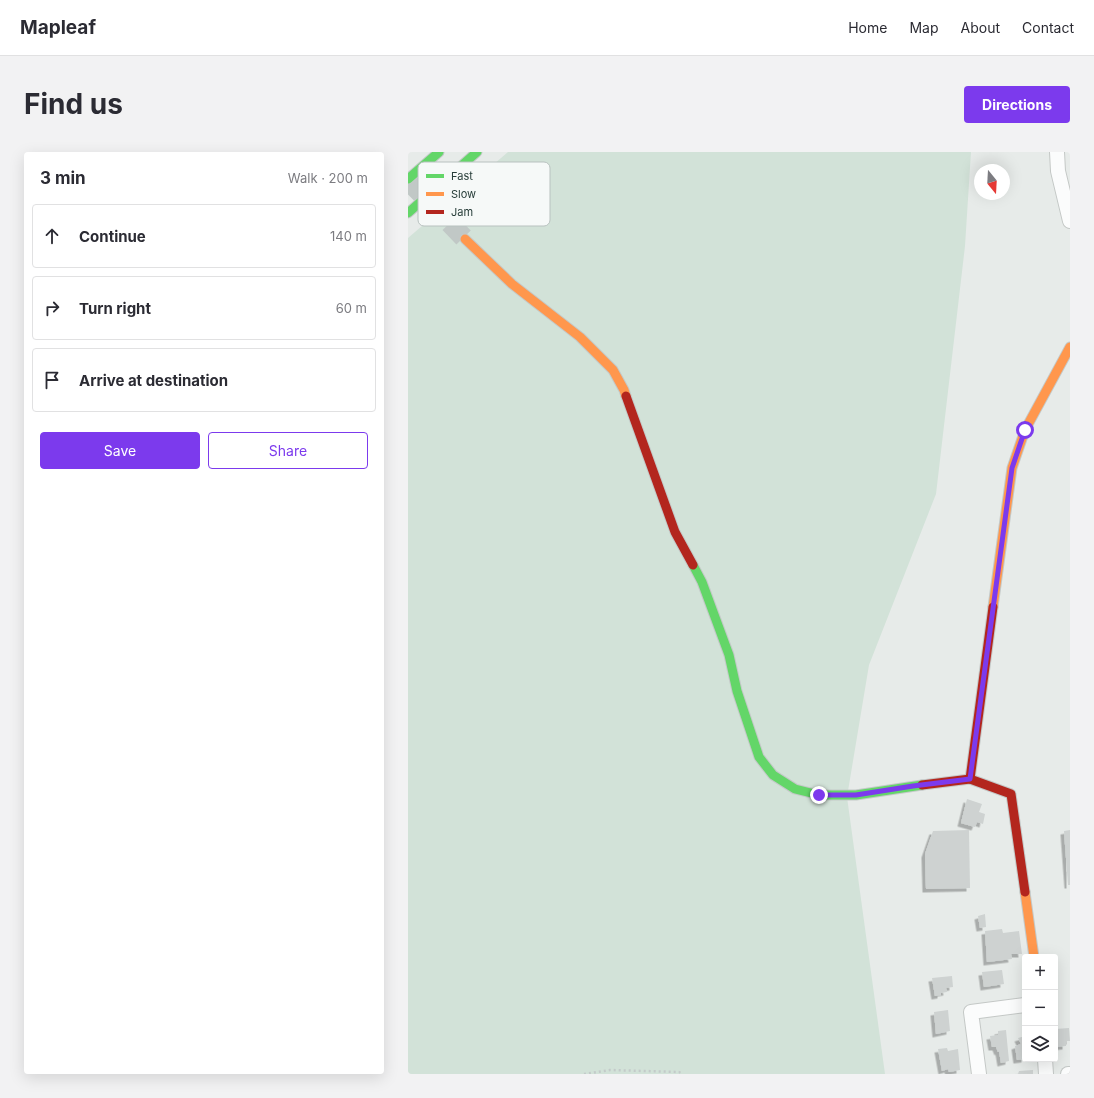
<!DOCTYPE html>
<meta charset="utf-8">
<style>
body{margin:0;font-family:Inter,sans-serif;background:#f2f2f3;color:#2b2b33}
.controls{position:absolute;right:12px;bottom:12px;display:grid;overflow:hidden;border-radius:4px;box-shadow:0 4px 16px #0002}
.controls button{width:36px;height:36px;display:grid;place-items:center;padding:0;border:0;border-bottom:1px solid #e1e1e2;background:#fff;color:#2b2b33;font:20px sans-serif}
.compass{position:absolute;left:566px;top:12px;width:36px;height:36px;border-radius:50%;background:#fff;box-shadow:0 4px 16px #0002;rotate:162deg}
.stop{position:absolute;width:12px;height:12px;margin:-9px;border:3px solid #7c3aed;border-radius:50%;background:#fff}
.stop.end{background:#7c3aed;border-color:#fff;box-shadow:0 1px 4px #0008}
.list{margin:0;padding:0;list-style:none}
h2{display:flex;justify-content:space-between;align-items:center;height:52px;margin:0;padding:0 16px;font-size:17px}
h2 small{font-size:13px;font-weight:400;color:#7c7c81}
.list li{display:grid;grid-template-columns:26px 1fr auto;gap:12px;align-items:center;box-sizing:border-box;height:64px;margin:0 8px 8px;padding:0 8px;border:1px solid #e1e1e2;border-radius:4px}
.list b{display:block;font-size:15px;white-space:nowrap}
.list em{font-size:13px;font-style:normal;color:#7c7c81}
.actions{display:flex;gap:8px;padding:12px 16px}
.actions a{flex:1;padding:9px 0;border:1px solid #7c3aed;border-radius:4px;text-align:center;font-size:14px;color:#7c3aed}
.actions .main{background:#7c3aed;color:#fff}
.icon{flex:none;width:22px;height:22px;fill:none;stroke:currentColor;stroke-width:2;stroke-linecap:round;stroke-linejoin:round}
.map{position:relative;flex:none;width:662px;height:922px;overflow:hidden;border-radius:4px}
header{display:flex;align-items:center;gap:24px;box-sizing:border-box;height:56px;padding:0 20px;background:#fff;border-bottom:1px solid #e1e1e2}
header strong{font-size:19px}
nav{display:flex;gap:22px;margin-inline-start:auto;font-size:14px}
.intro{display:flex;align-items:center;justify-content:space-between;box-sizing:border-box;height:96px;padding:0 24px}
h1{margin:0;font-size:28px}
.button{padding:10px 18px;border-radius:4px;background:#7c3aed;color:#fff;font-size:14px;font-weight:700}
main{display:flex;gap:24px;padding:0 24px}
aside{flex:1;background:#fff;border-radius:4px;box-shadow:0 4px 16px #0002}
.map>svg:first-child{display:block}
.green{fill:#d2e2d8}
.building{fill:#ced2d1;filter:url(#shadow)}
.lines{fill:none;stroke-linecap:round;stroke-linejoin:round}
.secondary-tunnel{stroke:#c1c8c6;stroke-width:20;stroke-dasharray:20 10;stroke-linecap:butt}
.street-casing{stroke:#c4c8c6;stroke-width:16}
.fast-casing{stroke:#c4c9c8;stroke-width:11}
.slow-casing{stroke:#c4c9c8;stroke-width:11}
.jam-casing{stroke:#c4c9c8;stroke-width:11}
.path{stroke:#c3cac9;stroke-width:2.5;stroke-dasharray:2 3;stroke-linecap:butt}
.street{stroke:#fbfcfc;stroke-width:14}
.fast{stroke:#63d668;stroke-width:9}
.slow{stroke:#ff974d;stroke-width:9}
.jam{stroke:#b3261e;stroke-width:9}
.route{stroke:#7c3aed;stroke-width:5}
.key{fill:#f6f9f8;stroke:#b8c1bf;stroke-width:1}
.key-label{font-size:11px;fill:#273d39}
</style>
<header>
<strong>Mapleaf</strong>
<nav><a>Home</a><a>Map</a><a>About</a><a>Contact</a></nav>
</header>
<div class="intro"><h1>Find us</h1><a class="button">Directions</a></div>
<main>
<aside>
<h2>3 min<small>Walk · 200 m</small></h2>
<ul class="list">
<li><svg class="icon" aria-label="ahead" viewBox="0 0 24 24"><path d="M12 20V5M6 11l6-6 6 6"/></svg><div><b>Continue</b></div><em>140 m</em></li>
<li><svg class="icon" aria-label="right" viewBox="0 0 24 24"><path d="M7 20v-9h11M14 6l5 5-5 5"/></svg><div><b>Turn right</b></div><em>60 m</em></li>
<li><svg class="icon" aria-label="arrive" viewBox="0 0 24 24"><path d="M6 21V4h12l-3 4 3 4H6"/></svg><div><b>Arrive at destination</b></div></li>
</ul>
<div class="actions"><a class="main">Save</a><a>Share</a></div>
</aside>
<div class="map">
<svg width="662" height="922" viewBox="0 0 662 922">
<defs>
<filter id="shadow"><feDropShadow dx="-3.5" dy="3.5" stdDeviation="0" flood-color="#0004"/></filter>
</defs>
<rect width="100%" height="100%" fill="#e7ebe9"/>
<path class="green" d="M100 0H563L557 94 528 342 461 513 439 645 477 922H0V86Z"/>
<g class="building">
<path d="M559 647 574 652 571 660 577 662 575 672 569 670 567 675 553 671Z"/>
<path d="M561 678 562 736 518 737 517 702 525 679Z"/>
<path d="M662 678V733H660L656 679Z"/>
<path d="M577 762 578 775 572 776 570 764Z"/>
<path d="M594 777 595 781 611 779 614 802H603L604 807 579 810 577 779Z"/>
<path d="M594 818 596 832 576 835 574 820Z"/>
<path d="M544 824 545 835 538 836 539 840 533 841V843L527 844 524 826Z"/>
<path d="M540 858 542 879 528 882 526 860Z"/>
<path d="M661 876 662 889H658V894L647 895V877Z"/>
<path d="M598 878 601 909 593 911 591 899 590 900 588 895H584L582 884 590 883V879Z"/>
<path d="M617 884V907L609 908 607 894 613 892 610 886Z"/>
<path d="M539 896 540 899 550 897 552 918 541 920 540 917 534 919 530 897Z"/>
<path d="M625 918V922H610L611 919Z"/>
</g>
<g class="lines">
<path class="secondary-tunnel" d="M0 28 57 87"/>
<g class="street-casing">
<g id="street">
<path d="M649 0 650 19 662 69"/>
<path d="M637 907 638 922"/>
<path d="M571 922 563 860 617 853"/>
<path d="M660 922H662"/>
</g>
</g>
<g class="fast-casing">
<g id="fast">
<path d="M0 27 31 0"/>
<path d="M0 61 69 0"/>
<path d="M285 413 294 430 321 503 329 539 351 605 365 623 387 637 411 643H448L514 633"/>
</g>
</g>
<g class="slow-casing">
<g id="slow">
<path d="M57 87 104 132 172 185 205 218 216 238 218 244"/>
<path d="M585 455 604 316 617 278 662 195"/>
<path d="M617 740 626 805"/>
</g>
</g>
<g class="jam-casing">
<g id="jam">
<path d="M218 244 267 380 285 413"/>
<path d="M562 627 585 455"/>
<path d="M514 633 562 627 603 642 617 740"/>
</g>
</g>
<path class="path" d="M176 922 202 918 271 920 275 922"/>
<use href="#street" class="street"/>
<use href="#fast" class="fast"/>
<use href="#slow" class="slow"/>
<use href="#jam" class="jam"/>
</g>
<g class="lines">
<path class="route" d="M411 643H448L505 634 562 627 604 316 617 278"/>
</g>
<rect x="10" y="10" width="132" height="64" rx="6" class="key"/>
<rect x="18" y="22" width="18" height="4" fill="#63d668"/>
<rect x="18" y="40" width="18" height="4" fill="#ff974d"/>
<rect x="18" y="58" width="18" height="4" fill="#b3261e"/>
<g class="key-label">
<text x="43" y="28">Fast</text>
<text x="43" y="46">Slow</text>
<text x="43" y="64">Jam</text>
</g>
</svg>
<div class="controls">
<button>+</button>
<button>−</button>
<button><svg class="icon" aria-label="layers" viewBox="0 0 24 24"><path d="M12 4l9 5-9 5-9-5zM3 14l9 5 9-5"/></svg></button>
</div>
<svg class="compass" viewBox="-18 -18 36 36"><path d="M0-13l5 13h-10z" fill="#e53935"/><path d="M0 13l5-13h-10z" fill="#7c7c81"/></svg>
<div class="stop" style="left:617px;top:278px"></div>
<div class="stop end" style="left:411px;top:643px"></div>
</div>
</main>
